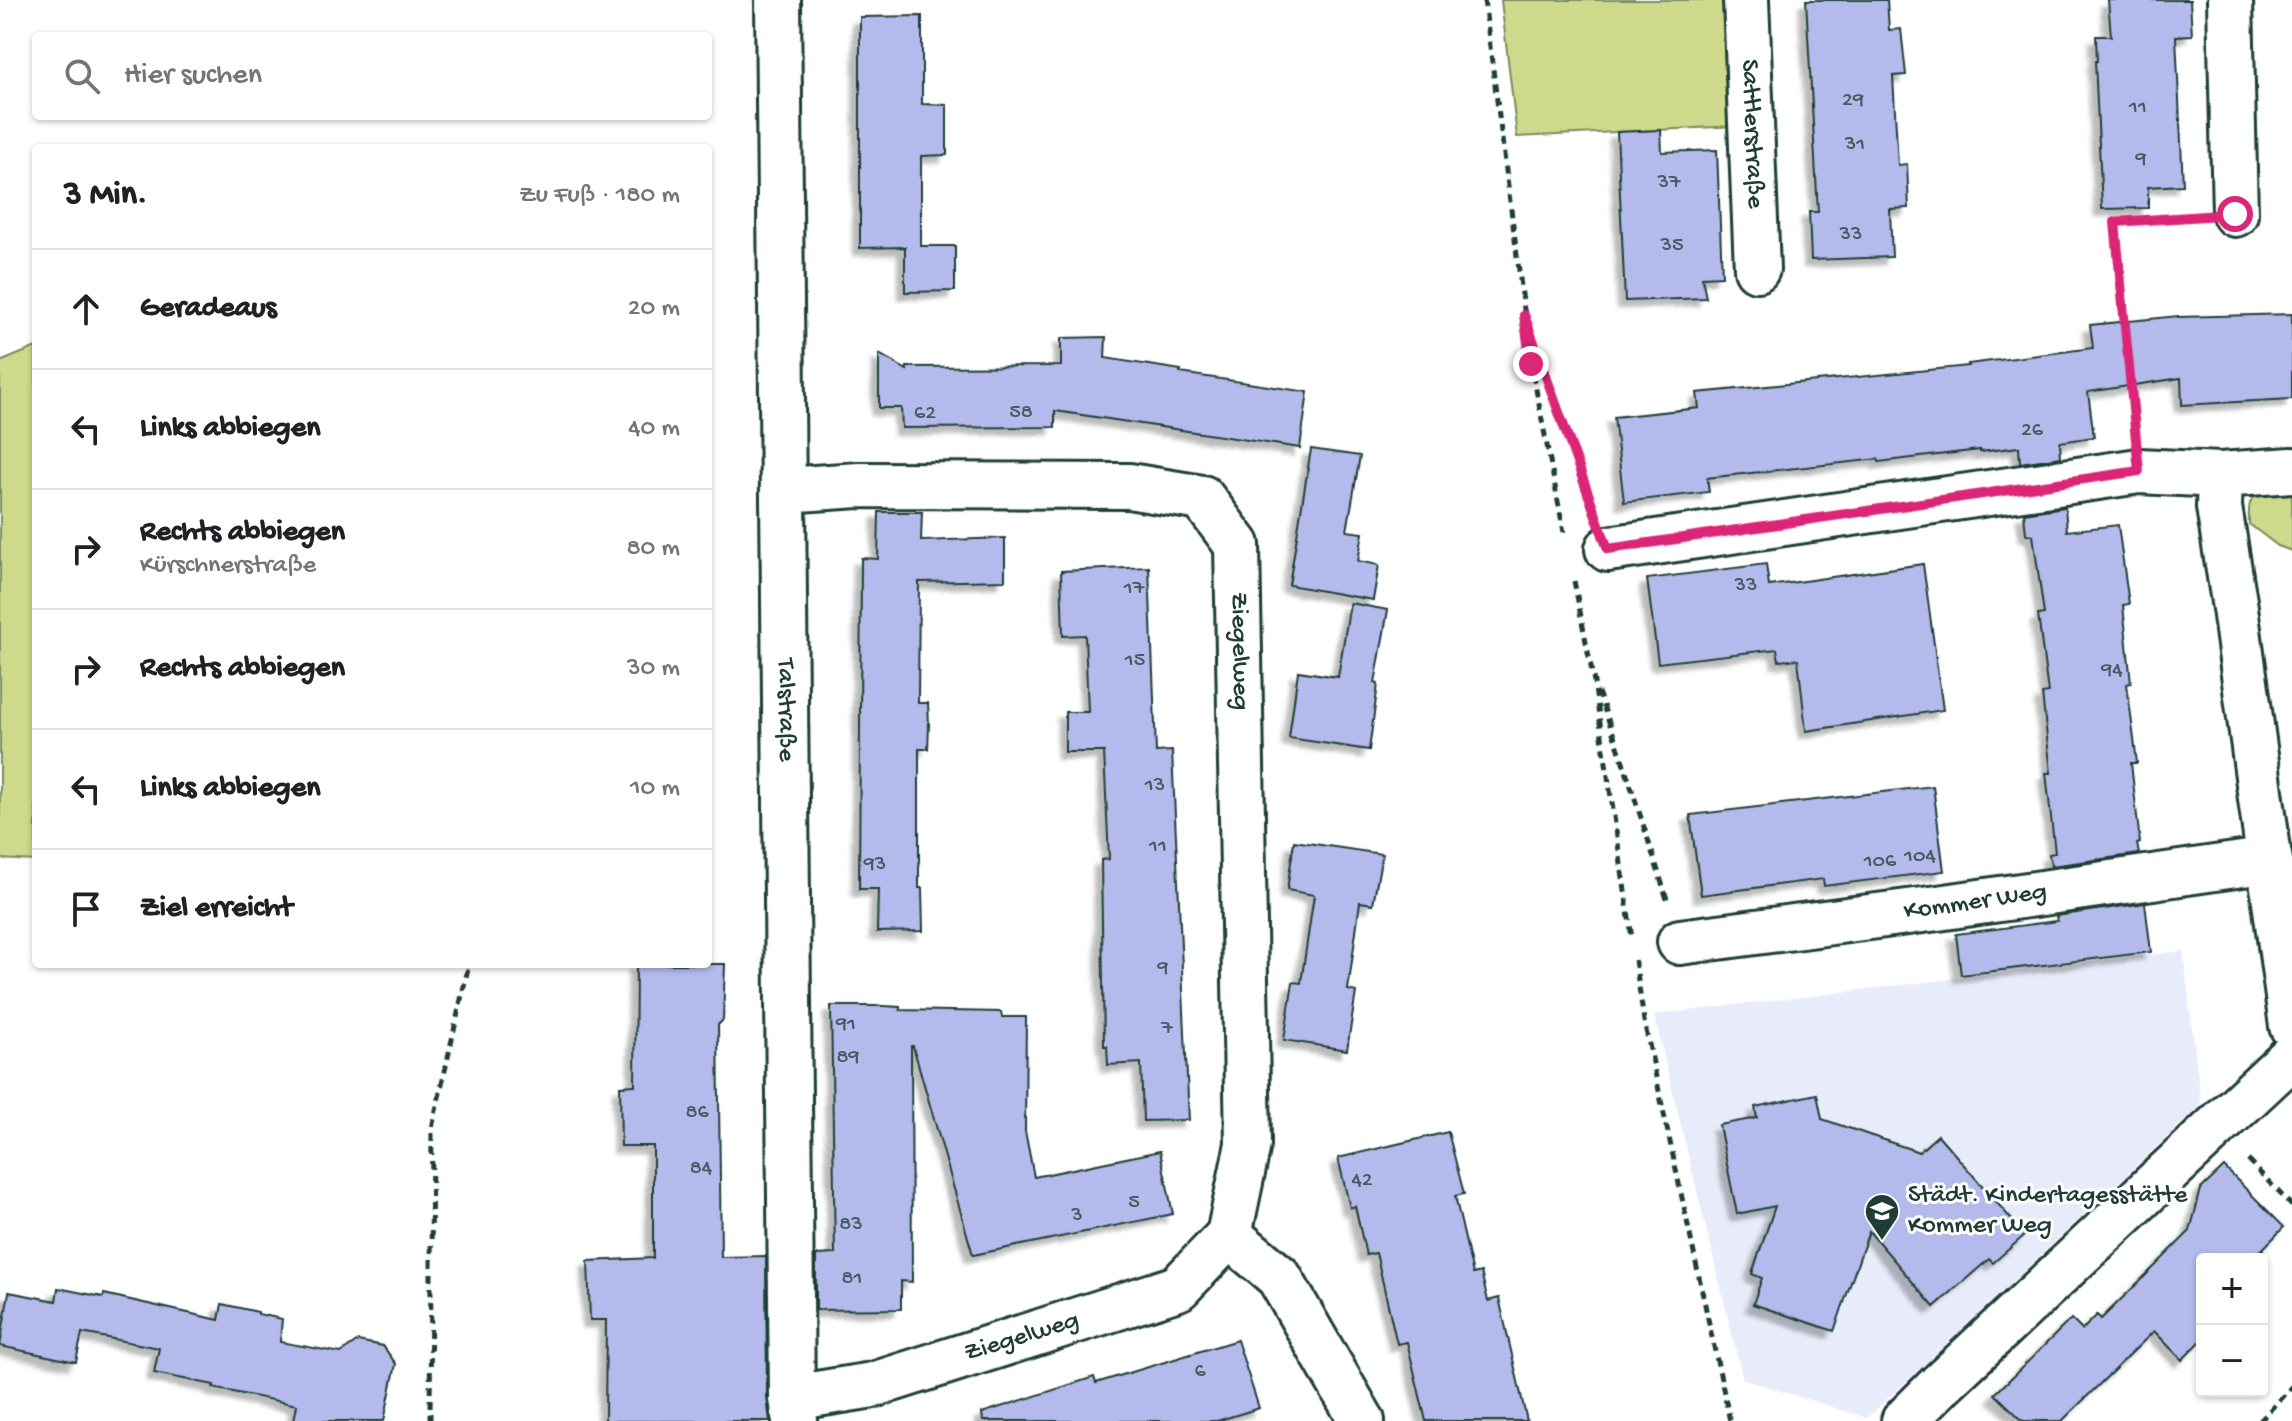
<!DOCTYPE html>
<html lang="de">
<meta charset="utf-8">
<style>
body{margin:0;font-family:"Gochi Hand",sans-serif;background:#f2f2f2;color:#202124}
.controls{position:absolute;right:24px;bottom:24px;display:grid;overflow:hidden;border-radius:8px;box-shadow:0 2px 6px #0004}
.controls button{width:72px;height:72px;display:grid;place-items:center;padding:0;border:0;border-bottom:2px solid #e0e0e0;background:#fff;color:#202124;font:40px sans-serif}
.stop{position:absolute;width:24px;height:24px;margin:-18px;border:6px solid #db2777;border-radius:50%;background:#fff}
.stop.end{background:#db2777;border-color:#fff;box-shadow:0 2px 8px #0008}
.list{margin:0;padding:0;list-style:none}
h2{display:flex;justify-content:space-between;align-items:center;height:104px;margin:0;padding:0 32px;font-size:34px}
h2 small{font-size:26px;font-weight:400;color:#757577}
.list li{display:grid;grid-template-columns:52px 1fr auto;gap:24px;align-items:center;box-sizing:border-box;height:120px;padding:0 32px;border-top:2px solid #e0e0e0}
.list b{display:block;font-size:30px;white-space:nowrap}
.list p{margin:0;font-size:26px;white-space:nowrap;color:#757577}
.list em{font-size:26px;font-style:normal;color:#757577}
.icon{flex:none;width:44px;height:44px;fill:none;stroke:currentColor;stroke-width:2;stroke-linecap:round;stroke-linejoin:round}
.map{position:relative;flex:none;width:2292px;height:1421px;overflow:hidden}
.search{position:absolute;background:#fff;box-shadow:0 2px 6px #0004;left:32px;top:32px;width:680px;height:88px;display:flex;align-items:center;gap:20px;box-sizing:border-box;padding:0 28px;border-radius:8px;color:#757577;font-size:30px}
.panel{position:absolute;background:#fff;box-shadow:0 2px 6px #0004;left:32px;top:144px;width:680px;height:824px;border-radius:8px}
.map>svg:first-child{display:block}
.built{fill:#e8ebf9}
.green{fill:#ced98c;stroke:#768b60;stroke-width:2}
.building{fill:#b4bbec;stroke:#1f3d34;stroke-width:2;filter:url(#shadow)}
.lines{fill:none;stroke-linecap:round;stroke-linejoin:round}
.minor-casing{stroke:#1f3d34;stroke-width:50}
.tertiary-casing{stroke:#1f3d34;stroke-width:50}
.path{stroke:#1f3d34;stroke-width:5;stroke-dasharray:8 6;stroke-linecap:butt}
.minor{stroke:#fff;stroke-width:44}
.tertiary{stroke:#fff;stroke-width:44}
.route{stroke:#db2777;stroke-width:10}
.labels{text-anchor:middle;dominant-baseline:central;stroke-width:6;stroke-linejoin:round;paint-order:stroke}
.number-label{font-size:22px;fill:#445c62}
.street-label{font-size:26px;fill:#1f3d34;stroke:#fff}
.poi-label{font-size:26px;fill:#1f3d34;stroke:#fff;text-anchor:start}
</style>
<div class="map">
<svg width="2292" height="1421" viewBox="0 0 2292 1421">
<defs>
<filter id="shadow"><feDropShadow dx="-7" dy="7" stdDeviation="2" flood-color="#0004"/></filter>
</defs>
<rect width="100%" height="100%" fill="#fff"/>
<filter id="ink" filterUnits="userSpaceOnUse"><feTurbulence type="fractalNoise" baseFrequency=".0125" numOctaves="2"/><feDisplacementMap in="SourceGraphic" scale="16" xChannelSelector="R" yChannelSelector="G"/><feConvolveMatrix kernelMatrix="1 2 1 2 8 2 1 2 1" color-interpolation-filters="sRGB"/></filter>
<g filter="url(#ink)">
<path class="built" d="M2183 951 2201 1105 1867 1418 1743 1379 1654 1015Z"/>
<g class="green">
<path d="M1501 0H1726L1736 126 1517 137Z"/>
<path d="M36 347V861L0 859V362Z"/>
<path d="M2264 491 2292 492V551L2278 546 2249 524C2249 507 2246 499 2264 491Z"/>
</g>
<g class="building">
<path d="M1806 0H1887L1889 30 1901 29 1906 75 1893 76 1898 165 1907 164 1909 208 1890 209 1892 257 1811 260 1809 212H1818Z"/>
<path d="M2108 0H2190L2192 35 2176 36 2183 185 2148 187V208L2102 209 2095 61H2097L2096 36H2111Z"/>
<path d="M922 16V104L947 105V155L921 156V246H955V291L905 292V247L860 248V17Z"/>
<path d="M1661 130 1662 152 1717 150 1722 276 1702 277 1706 298 1625 301 1617 132Z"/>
<path d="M2292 314V399L2182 405 2181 378 2088 392 2094 437 2060 442 2061 457 2020 463 2019 447 1980 452V450L1879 462 1878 459 1707 478 1709 492 1624 502 1614 417 1699 408 1697 393 1969 366 1968 364 2093 348 2090 325 2178 316V317Z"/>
<path d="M1106 337 1105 358 1181 370 1180 373 1308 392 1300 448 1055 411V427L902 428 901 408H879V354L907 370V367L1061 366V338Z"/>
<path d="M1311 449 1360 456 1347 531 1363 533 1358 561 1379 565 1373 600 1289 585Z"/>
<path d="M2065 507 2067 531 2118 525 2129 604 2123 605 2131 683 2127 684 2137 763H2131L2140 843 2137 844 2139 854 2051 866 2049 854 2055 853 2046 773H2051L2042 694 2048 693 2038 615 2044 614 2033 535 2026 534 2024 513Z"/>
<path d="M879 512H922L921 541 1005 538V580L919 582 918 703H928L929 725 928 749H919V888H922L923 931 877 932 878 889H859L861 558 878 559Z"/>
<path d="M1766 564 1769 586 1923 564 1943 710 1806 731 1798 659 1779 661 1777 649 1658 663 1647 579Z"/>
<path d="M1149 567 1156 752 1172 751 1189 1120 1143 1121 1141 1063 1108 1065 1107 1046H1104L1101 860 1109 859 1104 752H1065V712H1088L1085 635 1063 636 1061 571Z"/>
<path d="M1350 603 1388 610 1375 683 1378 684 1369 750 1289 738 1298 671 1338 677Z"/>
<path d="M1933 786 1944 871 1824 886 1823 879 1701 895 1690 815Z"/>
<path d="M1294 841 1382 854 1373 904 1360 902 1348 990 1356 992 1347 1050 1284 1040 1293 982 1301 983 1314 895 1287 890Z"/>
<path d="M2145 903 2151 952 1961 975 1956 934 2057 921 2056 916Z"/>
<path d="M636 964H725L723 1020 718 1025 721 1257 766 1256 767 1398 770 1421H605L606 1320H590L588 1261 653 1258V1146H621L620 1086 635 1085Z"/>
<path d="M831 1006H884L900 1007V1010L1001 1012 1002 1017H1026L1025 1131 1034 1177 1160 1151 1173 1214 973 1255 913 1046H911L912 1282 901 1281V1309L816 1310V1255L835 1254Z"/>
<path d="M1817 1094 1822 1119 1919 1152 1938 1135 2025 1235 1993 1263 1989 1259 1934 1307 1869 1231 1834 1331 1753 1304 1762 1278 1752 1274 1775 1206 1737 1214 1719 1125 1757 1118 1755 1107Z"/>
<path d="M1448 1132 1464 1194 1455 1196 1473 1274 1481 1272 1488 1301 1499 1298 1527 1421H1426L1407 1342 1397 1344 1376 1253 1366 1255 1355 1206 1350 1208 1338 1158Z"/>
<path d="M2224 1167 2284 1227 2253 1259H2202V1340L2182 1360 2154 1331 2062 1421H2023L1995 1394 2071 1319 2082 1330 2097 1315 2101 1319 2154 1267 2190 1231 2201 1189Z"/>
<path d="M58 1288 103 1297 104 1294 219 1320 222 1304 258 1312V1314L282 1319 280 1342 341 1353 358 1341 383 1346 396 1364 384 1421H294L297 1405 213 1388 214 1385 154 1373 159 1348 82 1333 76 1362 0 1346 9 1292 56 1301Z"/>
<path d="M1237 1340 1259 1408 1217 1421H983L982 1413 1094 1377 1096 1383Z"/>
</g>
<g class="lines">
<g class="minor-casing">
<g id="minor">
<path id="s1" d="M1746 0 1757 269"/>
<path d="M2230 0 2235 214"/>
<path d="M2292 470 2220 475 2219 507 2235 608 2292 1026"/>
<path id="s2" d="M784 490 859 485 1129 486 1202 498 1237 545 1248 1144 1229 1235 1178 1288 873 1385 792 1398"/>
<path d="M1608 549 2139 471 2220 475"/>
<path id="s3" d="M1680 942 1938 908 2270 860"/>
<path d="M1229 1235 1279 1277 1362 1421"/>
<path d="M1904 1421 1941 1384 2292 1056"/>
</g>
</g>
<g class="tertiary-casing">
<g id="tertiary">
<path id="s4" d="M778 0 792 1398 795 1421"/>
</g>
</g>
<g class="path">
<path d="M1484 0 1531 364 1564 532"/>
<path d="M1529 328 1593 506"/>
<path d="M2134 426 2115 222 2188 217"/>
<path d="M1574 581 1594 682 1632 938"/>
<path d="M1598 692 1619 749 1667 899"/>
<path d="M1635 960 1644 1021 1730 1421"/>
<path d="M2248 1160 2292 1206"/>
<path d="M430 1421 432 1128 469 964"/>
<path d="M2260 1421 2292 1386"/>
</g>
<use href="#minor" class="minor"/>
<use href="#tertiary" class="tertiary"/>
</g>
</g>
<g class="lines" filter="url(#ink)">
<path class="route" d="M1531 364 1524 315 1608 549 2139 471 2115 222 2235 214"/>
</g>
<defs>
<g id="school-pin" transform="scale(1.8)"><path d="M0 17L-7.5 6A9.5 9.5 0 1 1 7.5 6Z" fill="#1f3d34" stroke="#fff"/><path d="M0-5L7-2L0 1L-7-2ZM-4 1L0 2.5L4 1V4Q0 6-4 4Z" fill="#fff"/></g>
</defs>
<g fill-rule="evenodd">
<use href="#school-pin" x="1882" y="1211"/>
</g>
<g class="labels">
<g class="number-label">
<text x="1853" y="101">29</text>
<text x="2138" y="108">11</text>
<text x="1855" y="145">31</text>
<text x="2141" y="160">9</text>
<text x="1669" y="183">37</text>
<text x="1851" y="235">33</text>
<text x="1672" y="246">35</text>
<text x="1021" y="413">58</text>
<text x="925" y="414">62</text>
<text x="2032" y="431">26</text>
<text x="1746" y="586">33</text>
<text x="1134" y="589">17</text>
<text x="1135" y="661">15</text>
<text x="2112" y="671">94</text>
<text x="1155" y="786">13</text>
<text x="1158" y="847">11</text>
<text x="1920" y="857">104</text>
<text x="1880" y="862">106</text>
<text x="875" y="865">93</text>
<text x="1163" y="969">9</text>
<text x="846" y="1025">91</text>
<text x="1167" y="1029">7</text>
<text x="848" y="1058">89</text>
<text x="697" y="1113">86</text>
<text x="701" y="1169">84</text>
<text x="1362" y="1181">42</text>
<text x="1134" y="1203">5</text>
<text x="1077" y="1216">3</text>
<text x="851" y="1225">83</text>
<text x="852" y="1279">81</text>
<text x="1200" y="1372">6</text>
</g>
<g class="street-label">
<text stroke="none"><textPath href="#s1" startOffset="134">Sattlerstraße</textPath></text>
<text stroke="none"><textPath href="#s2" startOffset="584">Ziegelweg</textPath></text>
<text stroke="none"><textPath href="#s4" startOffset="710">Talstraße</textPath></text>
<text stroke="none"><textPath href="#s3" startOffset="298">Kommer Weg</textPath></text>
<text transform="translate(1022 1338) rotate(-17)">Ziegelweg</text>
</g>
<g class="poi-label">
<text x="1908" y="1196">Städt. Kindertagesstätte<tspan x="1908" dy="30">Kommer Weg</tspan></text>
</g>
</g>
</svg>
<div class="controls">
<button>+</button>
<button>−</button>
</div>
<div class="stop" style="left:2235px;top:214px"></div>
<div class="stop end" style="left:1531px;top:364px"></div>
<div class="search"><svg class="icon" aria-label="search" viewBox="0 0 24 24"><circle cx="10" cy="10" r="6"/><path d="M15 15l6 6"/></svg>Hier suchen</div>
<section class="panel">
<h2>3 Min.<small>Zu Fuß · 180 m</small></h2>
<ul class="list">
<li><svg class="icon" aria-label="ahead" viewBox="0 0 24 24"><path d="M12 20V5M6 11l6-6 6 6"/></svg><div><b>Geradeaus</b></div><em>20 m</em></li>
<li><svg class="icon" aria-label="left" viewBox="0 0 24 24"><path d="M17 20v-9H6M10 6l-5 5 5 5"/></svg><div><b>Links abbiegen</b></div><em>40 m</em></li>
<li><svg class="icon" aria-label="right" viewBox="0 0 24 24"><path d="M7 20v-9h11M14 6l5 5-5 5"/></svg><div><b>Rechts abbiegen</b><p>Kürschnerstraße</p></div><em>80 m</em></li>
<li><svg class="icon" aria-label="right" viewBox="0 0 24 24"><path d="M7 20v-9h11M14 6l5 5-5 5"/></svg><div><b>Rechts abbiegen</b></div><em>30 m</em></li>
<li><svg class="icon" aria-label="left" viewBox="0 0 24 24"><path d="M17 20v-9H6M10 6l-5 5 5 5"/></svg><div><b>Links abbiegen</b></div><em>10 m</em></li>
<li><svg class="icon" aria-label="arrive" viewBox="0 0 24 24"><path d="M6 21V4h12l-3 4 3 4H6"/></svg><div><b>Ziel erreicht</b></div></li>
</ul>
</section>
</div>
